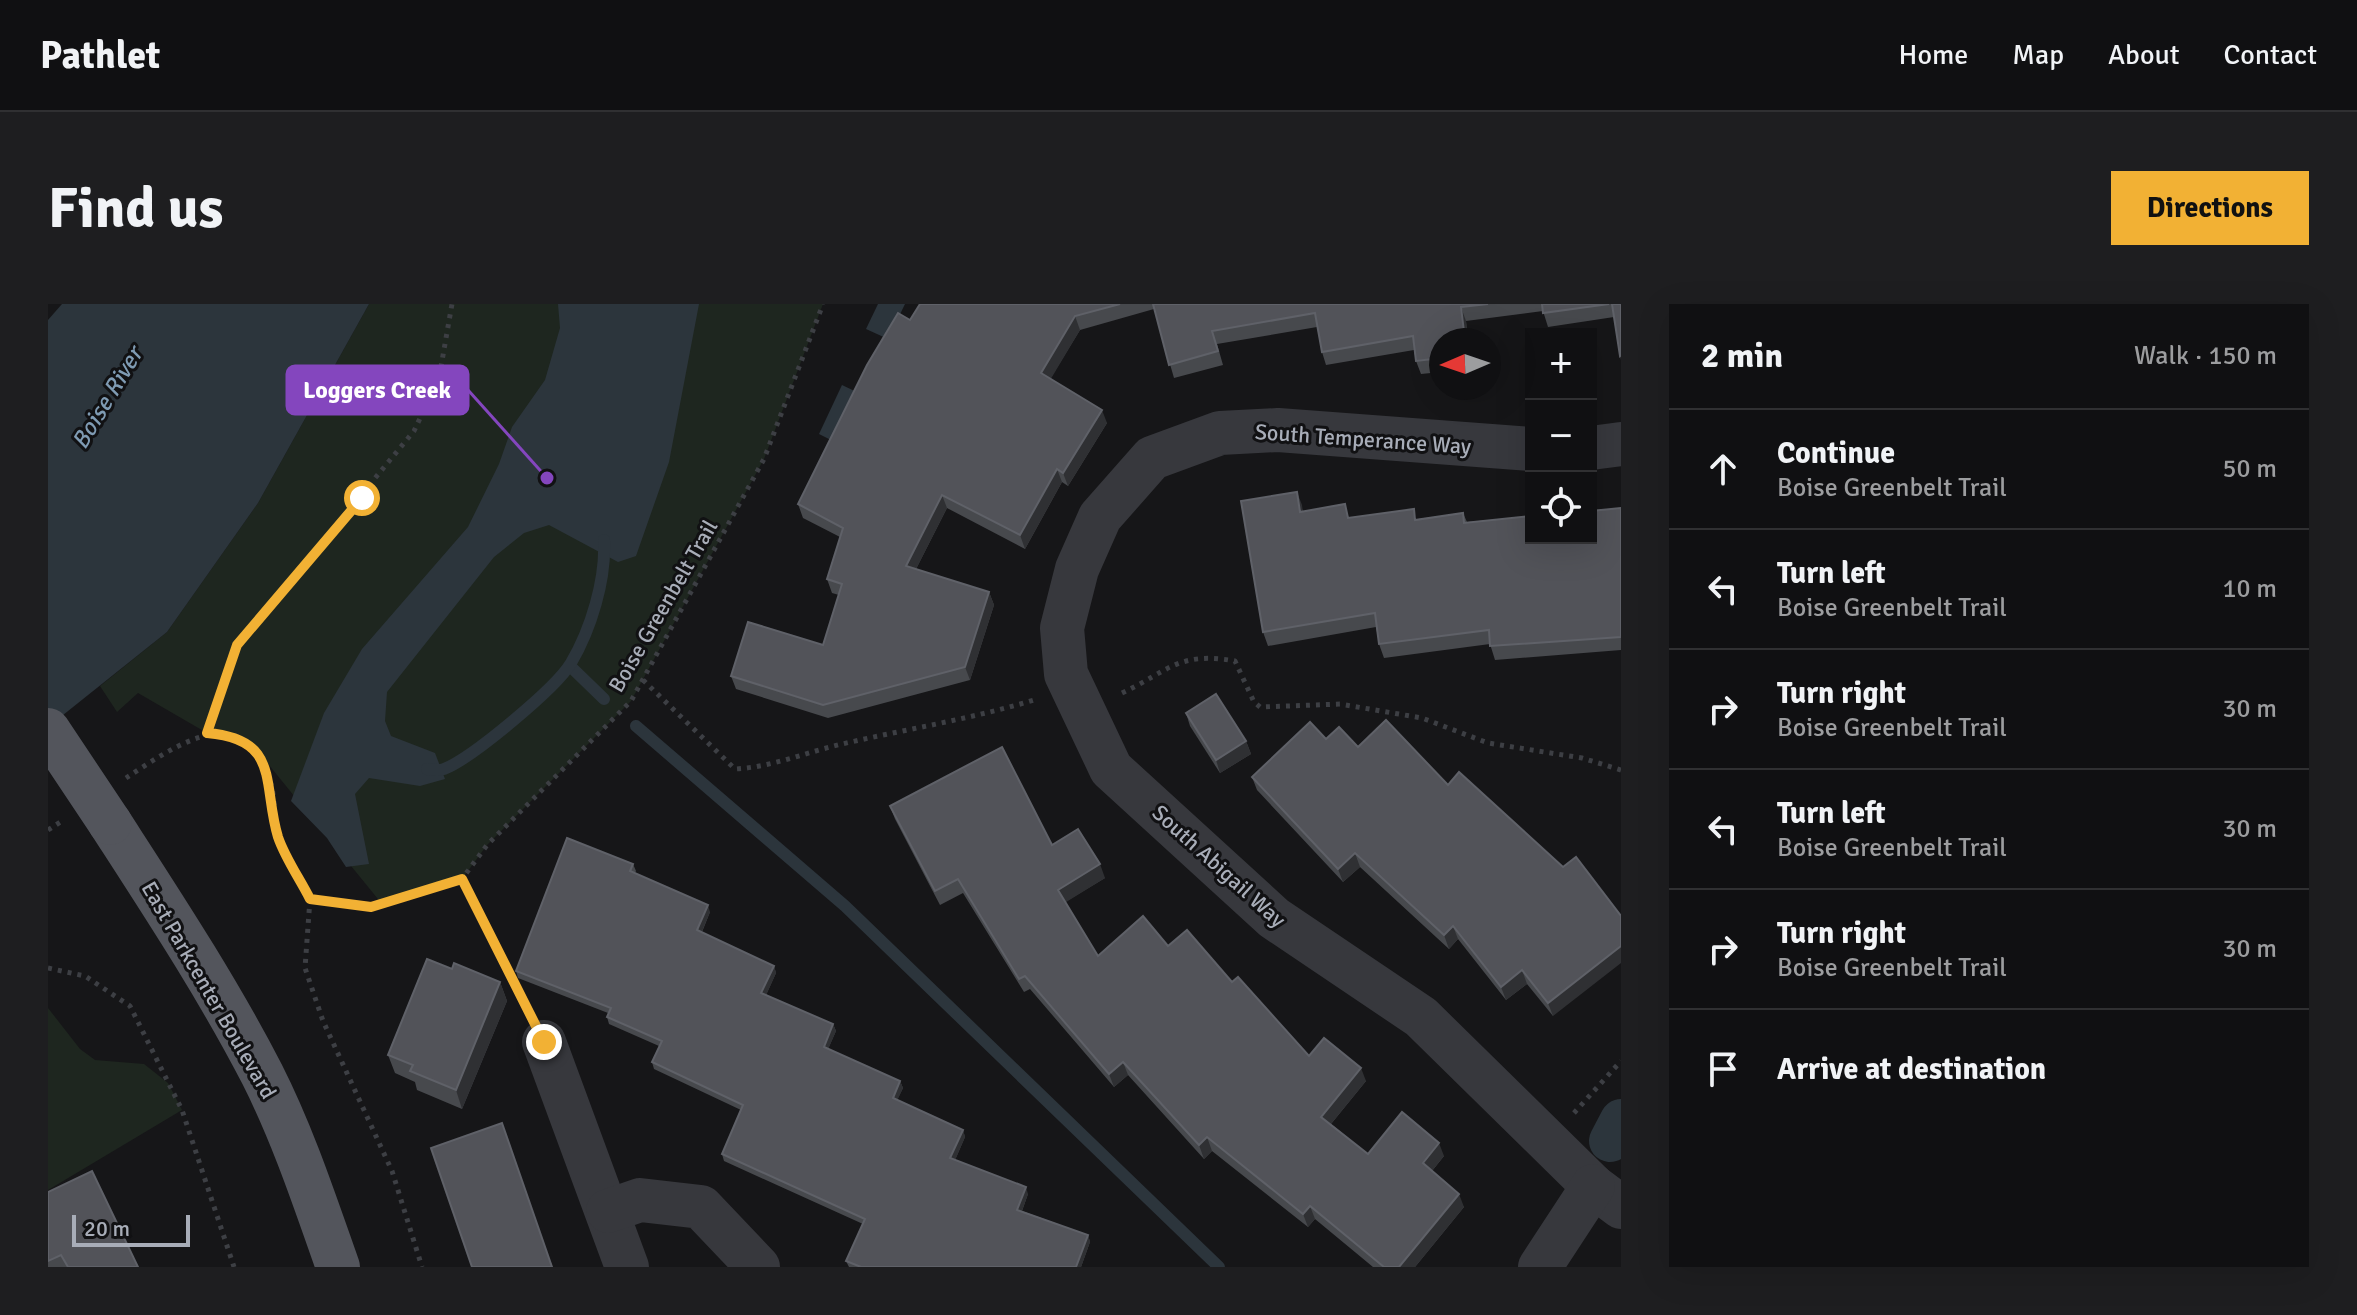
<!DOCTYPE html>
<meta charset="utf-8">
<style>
body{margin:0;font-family:Signika,sans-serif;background:#1e1e20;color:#f1f3f6}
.controls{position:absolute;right:24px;top:24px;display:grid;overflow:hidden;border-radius:0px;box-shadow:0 8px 32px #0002}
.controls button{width:72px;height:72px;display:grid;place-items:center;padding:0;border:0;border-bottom:2px solid #303032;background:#101012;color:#f1f3f6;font:40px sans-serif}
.compass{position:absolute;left:1381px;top:24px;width:72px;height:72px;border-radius:50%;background:#101012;box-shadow:0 8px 32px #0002;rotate:268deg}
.scale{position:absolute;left:24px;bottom:20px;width:118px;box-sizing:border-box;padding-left:8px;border:4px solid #a8adb8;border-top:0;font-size:22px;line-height:28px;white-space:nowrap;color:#a8adb8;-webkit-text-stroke:6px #111113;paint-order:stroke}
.stop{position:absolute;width:24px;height:24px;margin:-18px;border:6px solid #f2b134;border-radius:50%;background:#fff}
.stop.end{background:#f2b134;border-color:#fff;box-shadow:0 2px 8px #0008}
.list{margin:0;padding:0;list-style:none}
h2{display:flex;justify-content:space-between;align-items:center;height:104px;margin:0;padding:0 32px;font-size:34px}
h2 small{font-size:26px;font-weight:400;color:#9c9d9f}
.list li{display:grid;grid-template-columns:52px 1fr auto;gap:24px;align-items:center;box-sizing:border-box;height:120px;padding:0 32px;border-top:2px solid #303032}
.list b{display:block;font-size:30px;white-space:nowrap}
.list p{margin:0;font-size:26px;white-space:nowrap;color:#9c9d9f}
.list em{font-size:26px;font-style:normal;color:#9c9d9f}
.icon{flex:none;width:44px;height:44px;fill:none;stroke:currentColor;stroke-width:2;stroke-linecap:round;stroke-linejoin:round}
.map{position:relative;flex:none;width:1573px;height:963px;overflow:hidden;border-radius:0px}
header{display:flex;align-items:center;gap:48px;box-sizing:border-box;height:112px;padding:0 40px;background:#101012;border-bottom:2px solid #303032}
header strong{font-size:38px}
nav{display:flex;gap:44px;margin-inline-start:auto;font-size:28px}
.intro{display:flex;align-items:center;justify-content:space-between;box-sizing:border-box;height:192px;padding:0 48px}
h1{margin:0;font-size:56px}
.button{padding:20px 36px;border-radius:0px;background:#f2b134;color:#111;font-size:28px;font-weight:700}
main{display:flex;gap:48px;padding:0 48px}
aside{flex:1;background:#101012;border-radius:0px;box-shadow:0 8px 32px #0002}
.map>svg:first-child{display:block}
.green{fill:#1e261f}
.water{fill:#2c353c}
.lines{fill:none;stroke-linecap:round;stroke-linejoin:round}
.stream{stroke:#2c353c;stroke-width:12}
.canal{stroke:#2c353c;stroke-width:42}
.path{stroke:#3d3f44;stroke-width:5;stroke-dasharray:4 6;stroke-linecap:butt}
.minor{stroke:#37383d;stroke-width:44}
.major{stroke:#53555c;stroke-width:44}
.major-bridge{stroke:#53555c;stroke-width:44}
.wall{fill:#47494d}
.shaded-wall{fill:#2f3033}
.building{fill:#525359;stroke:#5f6168;stroke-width:2}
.route{stroke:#f2b134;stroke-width:10}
.labels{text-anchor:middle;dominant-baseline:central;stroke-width:6;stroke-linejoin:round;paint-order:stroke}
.street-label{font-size:22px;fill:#a8adb8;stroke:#111113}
.water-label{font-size:24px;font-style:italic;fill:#7f9bb3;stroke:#111113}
.leader{fill:none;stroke:#8446be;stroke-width:3}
.callout-dot{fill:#8446be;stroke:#111113;stroke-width:3}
.callout{fill:#8446be;stroke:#8446be;stroke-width:3}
.callout-label{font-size:24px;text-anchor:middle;font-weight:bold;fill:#fff}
</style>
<header>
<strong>Pathlet</strong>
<nav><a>Home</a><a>Map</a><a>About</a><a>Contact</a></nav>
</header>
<div class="intro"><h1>Find us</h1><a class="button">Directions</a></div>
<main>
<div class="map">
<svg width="1573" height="963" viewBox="0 0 1573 963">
<rect width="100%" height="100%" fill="#161618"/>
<g class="green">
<path d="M321 0H775L716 155 583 397 439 541 414 575 334 600 212 450 187 431 159 429 90 389 69 408 52 382 119 328 210 199Z"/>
<path d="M0 704 32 745 47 756 96 760 120 779 134 806 0 886Z"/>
</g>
<g class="water">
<path d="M14 0H321L210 199 119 328 0 423V16Z"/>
<path d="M510 0H651L621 158 588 252 570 258 501 221 476 229 446 253 339 388 337 417 343 432 387 449 397 475 372 482 321 474 307 490 321 560 298 563 279 534 243 497 276 409 314 345 420 223 451 160 464 123 497 76 512 24Z"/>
<path d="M830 0H857L840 35 818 25Z"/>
<path d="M794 81 817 92 793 141 771 130Z"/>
</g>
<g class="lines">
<g class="stream">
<path d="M522 362 556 395"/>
<path d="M588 422 797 602 1171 963"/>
<path d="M379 465C385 466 391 467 396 465 424 454 508 384 523 359 543 325 558 276 556 236"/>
</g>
<path class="canal" d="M1562 837 1573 816"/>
<g class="path">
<path d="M595 376 687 465C724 463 759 448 794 440 859 425 923 415 986 396"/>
<path d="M1074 389C1121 367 1130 347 1187 357L1206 398 1212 403 1292 400 1374 414 1440 439 1534 454 1573 466"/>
<path d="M159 429 189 341 366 127 391 74 404 0"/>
<path d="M78 474C128 441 198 391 223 480 228 498 225 518 231 535 239 555 252 575 262 595L323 603 414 575 439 541 583 397 716 155 775 0"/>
<path d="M0 526 14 517"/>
<path d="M414 575 479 702"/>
<path d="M262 595 257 664 275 717 344 867 374 963"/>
<path d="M0 664 37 672 82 702 134 806 186 963"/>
<path d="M1526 809 1573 757"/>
</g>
<g class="minor">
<path d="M1543 144 1573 140"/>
<path d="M1483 145 1230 126 1172 129 1104 154 1052 213 1029 265 1014 324 1018 370 1063 465 1226 614 1373 713 1545 882 1573 903"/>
<path d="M496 738 579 963"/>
<path d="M560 907 592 896 653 903 710 963"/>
<path d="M1492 963 1545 882"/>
</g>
<path class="major" d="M62 519C115 601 169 683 214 770 245 831 267 898 290 963"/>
<path class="major-bridge" d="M0 426 62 519"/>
</g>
<g class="wall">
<path d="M872 0H1573V56L1566 13 1500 23 1495 7 1418 17 1420 36H1393V68L1373 70 1368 57 1366 46 1278 61 1274 48 1269 23 1169 40 1175 61 1126 74 1106 5 1032 26 1002 75 1059 119 1020 182 1014 178 977 245 899 204 868 265 941 288 946 301 922 376 780 414 688 385 683 372 775 341 791 291 784 289 779 275 792 233 755 214 750 200Z"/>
<path d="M1249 188 1255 208 1302 214 1370 215 1415 209 1419 218 1573 204V346L1447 356 1442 340 1336 354 1331 340 1328 323 1220 342 1215 328Z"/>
<path d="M1138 409 1198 437 1203 450 1172 469 1142 422Z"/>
<path d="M1278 435 1310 443 1400 481 1515 563 1505 712 1479 680 1458 696 1410 635 1401 645 1312 563 1295 578 1209 486 1204 473Z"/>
<path d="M842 502 1004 541 1057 574 1017 598 1050 652 1120 642 1184 678 1261 752 1318 777 1283 820 1320 850 1396 852 1384 867 1416 903 1367 963H1325L1267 915 1260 923 1164 847 1156 855 1080 771 1066 783 982 685 976 688 915 589 892 601 847 515Z"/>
<path d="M585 560 588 567 587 569 662 608 654 628 726 662 728 669 718 691 785 720 788 727 780 745 852 777 855 784 849 796 915 826 917 833 907 856 980 890 974 907 1040 931 1042 938 1033 963H801L798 957 815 920 676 857 674 850 693 806 606 765 604 758 611 742 561 720 559 713 560 709 470 674 468 667Z"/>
<path d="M404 665 452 678 459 697 414 805 369 786 367 778 347 769 340 751Z"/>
<path d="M0 888 90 963H0Z"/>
</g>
<g class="shaded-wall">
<path d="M1413 3 1418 17 1420 36H1417Z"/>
<path d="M1027 12 1032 26 998 83 993 69Z"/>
<path d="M1054 106 1059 119 1020 182 1015 169Z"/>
<path d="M1009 165 1014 178 977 245 972 231Z"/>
<path d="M1249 188 1254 201 1257 222 1252 208Z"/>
<path d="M894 191 899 204 863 275 858 262Z"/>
<path d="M941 288 946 301 922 376 917 363Z"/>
<path d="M1198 437 1203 450 1172 469 1168 456Z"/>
<path d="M1307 549 1312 563 1295 578 1290 565Z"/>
<path d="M1052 560 1057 574 1015 600 1010 586Z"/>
<path d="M660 601 662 608 652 632 649 626Z"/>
<path d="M1405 622 1410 635 1401 645 1396 631Z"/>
<path d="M1573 642V659L1505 712 1500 699Z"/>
<path d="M726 662 728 669 716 696 713 689Z"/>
<path d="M1474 666 1479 680 1458 696 1453 683Z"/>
<path d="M452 678 459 697 414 805 408 786Z"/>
<path d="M785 720 788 727 778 750 776 743Z"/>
<path d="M1075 758 1080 771 1066 783 1061 770Z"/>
<path d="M1313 764 1318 777 1278 826 1273 813Z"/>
<path d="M852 777 855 784 847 801 845 794Z"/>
<path d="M915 826 917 833 905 861 902 854Z"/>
<path d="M1159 833 1164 847 1156 855 1151 841Z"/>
<path d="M1391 839 1396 852 1379 873 1375 859Z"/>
<path d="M978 883 980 890 972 912 969 906Z"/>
<path d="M1411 890 1416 903 1367 963H1351Z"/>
<path d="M1262 902 1267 915 1260 923 1255 910Z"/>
<path d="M1040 931 1042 938 1033 963H1028Z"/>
</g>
<g class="building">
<path d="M872 0H1072L1027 12 993 69 1054 106 1015 169 1009 165 972 231 894 191 858 262 941 288 917 363 775 401 683 372 700 318 775 341 794 280 779 275 795 224 750 200 819 61 850 9 862 16Z"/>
<path d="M1105 0H1440L1413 3 1417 36H1393V54L1368 57 1365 32 1274 48 1267 9 1164 27 1170 47 1121 61Z"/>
<path d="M1494 0H1561L1495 9Z"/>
<path d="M1564 0H1573V51L1572 52Z"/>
<path d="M1249 188 1252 208 1297 200 1300 214 1366 205 1367 216 1415 209 1416 219 1483 212V234H1543V207L1573 204V333L1442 342 1441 326 1331 340 1327 309 1215 328 1193 197Z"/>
<path d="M1168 390 1198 437 1168 456 1138 409Z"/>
<path d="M1338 416 1400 481 1411 468 1515 563 1528 553 1573 612V642L1500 699 1474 666 1453 683 1405 622 1396 631 1307 549 1290 565 1204 473 1262 418 1278 435 1291 423 1310 443Z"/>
<path d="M954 443 1004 541 1030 525 1052 560 1010 586 1050 652 1095 612 1120 642 1139 626 1184 678 1190 673 1261 752 1276 734 1313 764 1273 813 1320 850 1354 808 1391 839 1375 859 1411 890 1351 963H1336L1262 902 1255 910 1159 833 1151 841 1075 758 1061 770 977 672 971 675 910 575 887 587 842 502Z"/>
<path d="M519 534 585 560 582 567 660 601 649 626 726 662 713 689 785 720 776 743 852 777 845 794 915 826 902 854 978 883 969 906 1040 931 1028 963H813L798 957 817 915 674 850 695 801 604 758 614 737 559 713 563 704 468 667Z"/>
<path d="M379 655 404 665 406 659 452 678 408 786 362 767 365 761 340 751Z"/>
<path d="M454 819 504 963H424L383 844Z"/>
<path d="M44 867 90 963H20L13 951 0 957V888Z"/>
</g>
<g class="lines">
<path class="route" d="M314 194 189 341 159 429C233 435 214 480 230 533 237 554 252 575 262 595L323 603 414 575 496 738"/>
</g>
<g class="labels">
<g class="street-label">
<text transform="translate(1315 135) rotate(4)">South Temperance Way</text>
<text transform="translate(615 302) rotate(-60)">Boise Greenbelt Trail</text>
<text transform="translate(1171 562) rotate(42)">South Abigail Way</text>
<text transform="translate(161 686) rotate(60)">East Parkcenter Boulevard</text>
</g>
<g class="water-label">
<text transform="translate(59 94) rotate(-59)">Boise River</text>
</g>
</g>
<path class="leader" d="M499 174L420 86"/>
<circle class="callout-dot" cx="499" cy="174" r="8"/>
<rect class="callout" x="239" y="62" width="181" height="48" rx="8"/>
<g class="callout-label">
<text x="329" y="94">Loggers Creek</text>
</g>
</svg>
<div class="controls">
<button>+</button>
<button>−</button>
<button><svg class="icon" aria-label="locate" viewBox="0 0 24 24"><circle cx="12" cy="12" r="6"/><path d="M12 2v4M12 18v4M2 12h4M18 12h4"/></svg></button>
</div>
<svg class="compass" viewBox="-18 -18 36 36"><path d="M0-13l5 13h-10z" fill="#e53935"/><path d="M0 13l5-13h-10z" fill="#9c9d9f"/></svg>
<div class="scale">20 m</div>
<div class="stop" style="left:314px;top:194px"></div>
<div class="stop end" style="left:496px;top:738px"></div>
</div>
<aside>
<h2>2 min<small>Walk · 150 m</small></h2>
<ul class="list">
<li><svg class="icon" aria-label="ahead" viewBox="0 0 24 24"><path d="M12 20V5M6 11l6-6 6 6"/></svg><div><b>Continue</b><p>Boise Greenbelt Trail</p></div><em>50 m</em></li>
<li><svg class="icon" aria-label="left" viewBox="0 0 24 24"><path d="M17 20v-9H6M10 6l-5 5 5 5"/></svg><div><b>Turn left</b><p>Boise Greenbelt Trail</p></div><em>10 m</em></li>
<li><svg class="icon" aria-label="right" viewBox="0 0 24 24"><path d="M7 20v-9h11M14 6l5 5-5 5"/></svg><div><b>Turn right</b><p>Boise Greenbelt Trail</p></div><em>30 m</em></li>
<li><svg class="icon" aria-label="left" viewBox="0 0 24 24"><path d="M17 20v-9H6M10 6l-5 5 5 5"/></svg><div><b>Turn left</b><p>Boise Greenbelt Trail</p></div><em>30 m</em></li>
<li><svg class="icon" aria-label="right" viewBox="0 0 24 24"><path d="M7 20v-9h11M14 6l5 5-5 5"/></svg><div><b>Turn right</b><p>Boise Greenbelt Trail</p></div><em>30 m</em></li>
<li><svg class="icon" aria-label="arrive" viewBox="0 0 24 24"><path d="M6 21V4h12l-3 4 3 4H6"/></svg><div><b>Arrive at destination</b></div></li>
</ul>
</aside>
</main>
